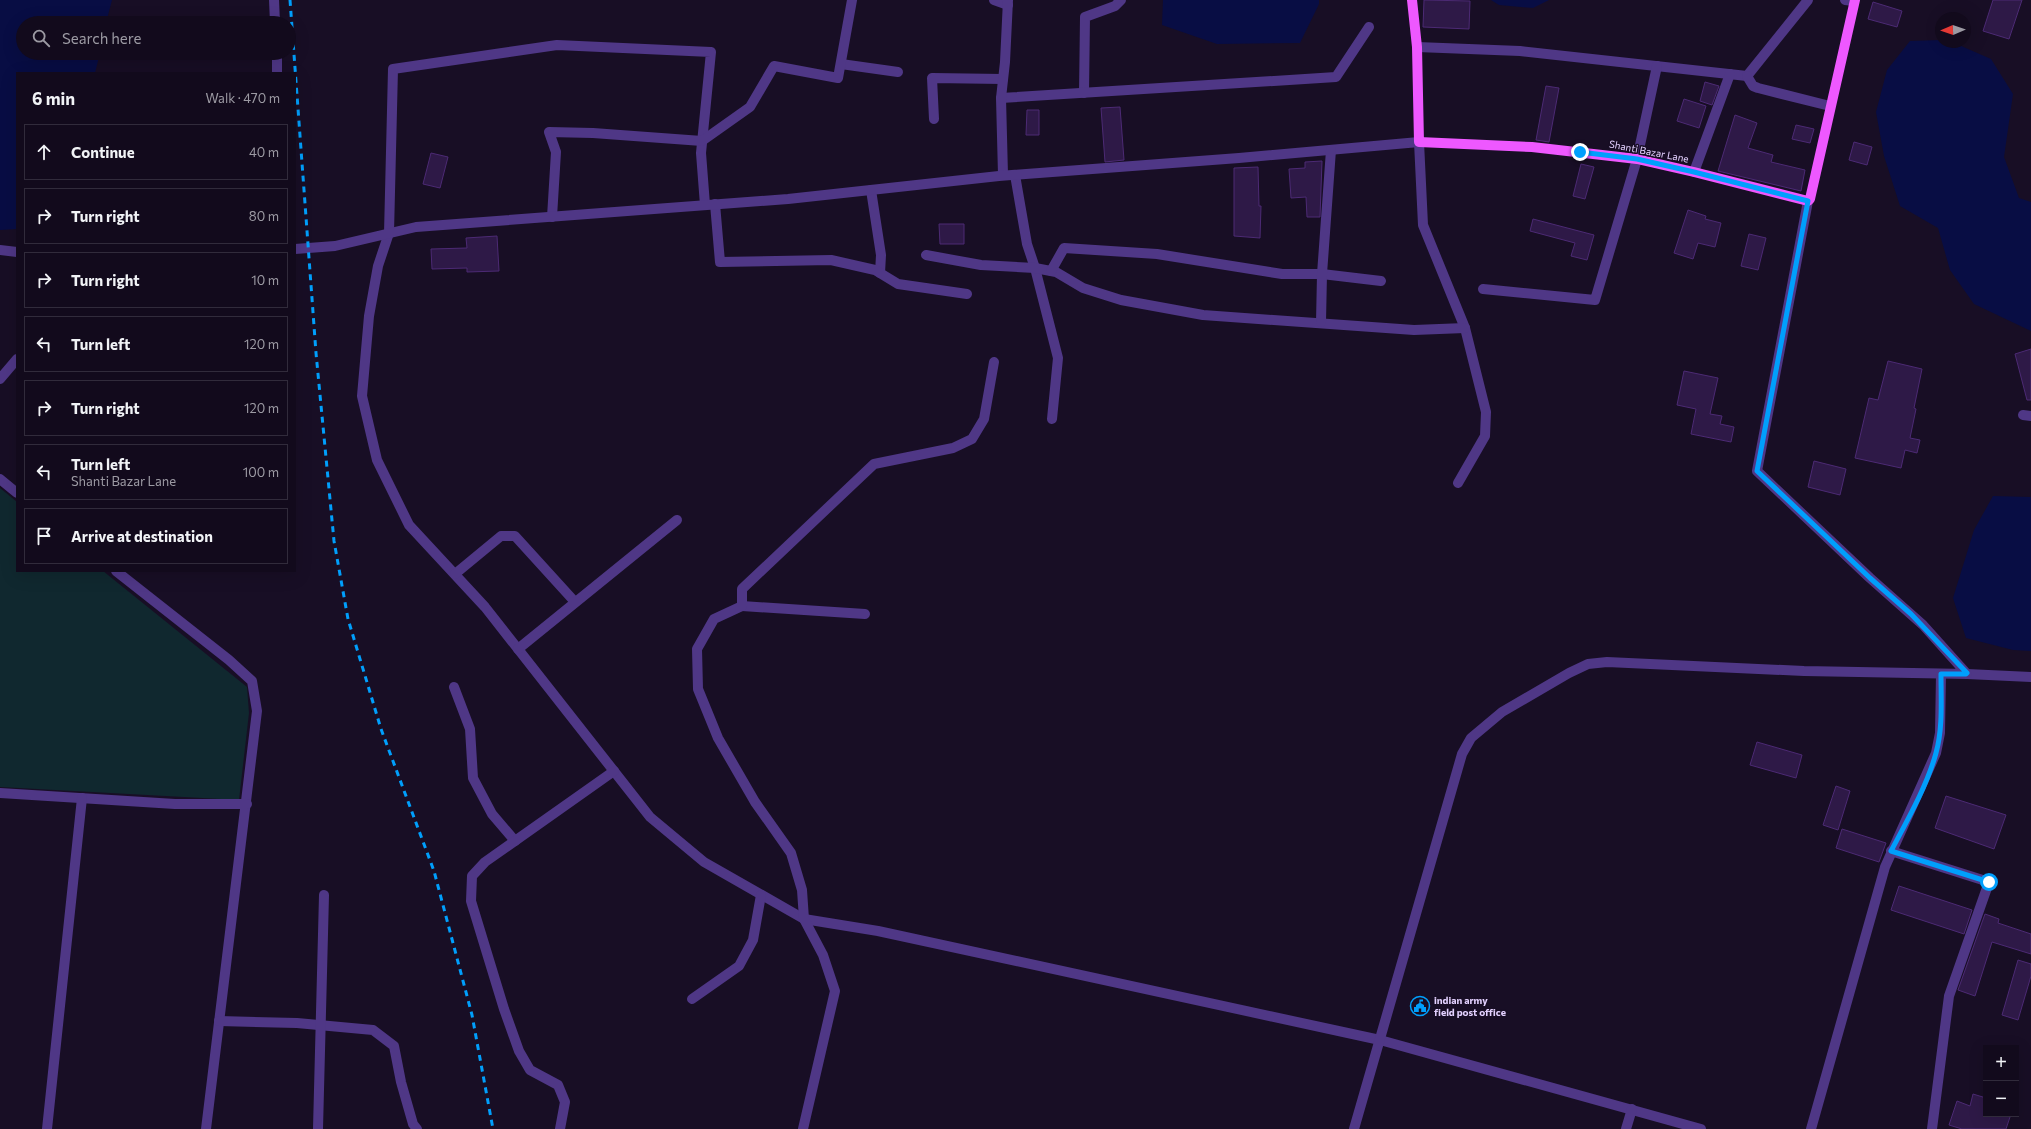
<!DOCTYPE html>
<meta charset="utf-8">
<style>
body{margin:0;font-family:Commissioner,sans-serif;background:#1b1325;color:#f1f3f6}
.controls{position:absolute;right:12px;bottom:12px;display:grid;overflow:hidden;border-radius:0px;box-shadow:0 4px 16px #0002}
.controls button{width:36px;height:36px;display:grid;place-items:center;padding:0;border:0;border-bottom:1px solid #312b3b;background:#120a1c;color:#f1f3f6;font:20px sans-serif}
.compass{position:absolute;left:1935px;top:12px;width:36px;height:36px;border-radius:50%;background:#120a1c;box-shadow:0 4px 16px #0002;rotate:268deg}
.stop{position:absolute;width:12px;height:12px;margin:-9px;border:3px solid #009ffc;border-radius:50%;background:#fff}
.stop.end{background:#009ffc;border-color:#fff;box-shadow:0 1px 4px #0008}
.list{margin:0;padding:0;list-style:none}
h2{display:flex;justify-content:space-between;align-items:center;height:52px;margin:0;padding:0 16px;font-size:17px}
h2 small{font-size:13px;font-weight:400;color:#9c9aa3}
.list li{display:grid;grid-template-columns:26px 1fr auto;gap:12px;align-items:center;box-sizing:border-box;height:56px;margin:0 8px 8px;padding:0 8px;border:1px solid #312b3b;border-radius:0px}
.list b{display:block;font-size:15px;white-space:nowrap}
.list p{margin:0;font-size:13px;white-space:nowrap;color:#9c9aa3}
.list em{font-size:13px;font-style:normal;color:#9c9aa3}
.icon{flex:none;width:22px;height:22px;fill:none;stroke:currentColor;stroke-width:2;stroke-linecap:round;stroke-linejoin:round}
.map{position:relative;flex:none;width:2031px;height:1129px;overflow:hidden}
.search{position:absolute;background:#120a1c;box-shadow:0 4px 16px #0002;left:16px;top:16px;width:280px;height:44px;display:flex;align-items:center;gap:10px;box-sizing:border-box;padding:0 14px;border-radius:22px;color:#9c9aa3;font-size:15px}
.panel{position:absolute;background:#120a1c;box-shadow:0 4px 16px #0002;left:16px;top:72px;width:280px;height:500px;border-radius:0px}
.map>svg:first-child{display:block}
.green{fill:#10282f}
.water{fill:#080d44}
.building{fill:#2e1947;stroke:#4c2a74}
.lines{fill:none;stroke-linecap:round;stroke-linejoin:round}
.minor{stroke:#4f3786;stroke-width:10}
.major{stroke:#ee58ff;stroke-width:10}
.rail{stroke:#009ffc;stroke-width:3;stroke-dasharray:6 5;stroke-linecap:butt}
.route{stroke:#009ffc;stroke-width:5}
.labels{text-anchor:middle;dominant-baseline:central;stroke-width:3;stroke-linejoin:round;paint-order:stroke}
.street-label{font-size:10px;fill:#e3d1ff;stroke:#180e25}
.poi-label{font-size:10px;font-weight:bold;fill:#e3d1ff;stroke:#180e25;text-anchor:start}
</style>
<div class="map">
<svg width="2031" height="1129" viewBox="0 0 2031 1129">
<rect width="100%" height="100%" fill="#180e25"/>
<path class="green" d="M0 488 17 502V571H103L247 687 249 713 239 800 0 787Z"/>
<g class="water">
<path d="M0 0H112L106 23H23V53H100L95 73H17V229L0 230Z"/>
<path d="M1163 0H1319V4L1300 43 1217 44 1162 25Z"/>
<path d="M1491 0H1549L1533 8 1499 5Z"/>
<path d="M1941 40V42H1952L1991 59 2013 94 2004 157 2019 198 2031 202V331L1974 304 1950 270 1938 228 1900 206 1884 156 1876 112 1887 70 1910 41Z"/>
<path d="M1993 496 2031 497V651L2013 650 1966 638 1953 598 1974 530Z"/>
</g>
<g class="building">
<path d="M1424 0 1470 1 1469 29 1423 27Z"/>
<path d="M1993 0H2022L2009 39 1983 31Z"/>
<path d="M1873 2 1902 11 1897 27 1868 19Z"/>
<path d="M1705 82 1719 86 1712 105 1700 101Z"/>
<path d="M1546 86 1559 88 1549 142 1536 140Z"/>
<path d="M1684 99 1706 106 1699 128 1677 121Z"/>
<path d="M1120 107 1124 160 1105 162 1101 108Z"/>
<path d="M1027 110H1039V135H1026Z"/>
<path d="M1735 115 1757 123 1748 148 1773 155 1771 162 1805 170 1801 191 1718 171Z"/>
<path d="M1796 125 1814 129 1810 143 1792 139Z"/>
<path d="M1854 142 1872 147 1867 165 1849 160Z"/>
<path d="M431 153 448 157 440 188 423 184Z"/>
<path d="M1322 161 1320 217H1307L1306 197 1291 198 1289 169 1305 168V162Z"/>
<path d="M1581 164 1594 167 1585 199 1573 196Z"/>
<path d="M1258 167 1259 206H1261L1260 238 1234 236V168Z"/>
<path d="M1688 210 1706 216 1705 219 1721 223 1715 247 1698 243 1693 259 1674 253Z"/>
<path d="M1533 219 1594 235 1587 260 1571 256 1575 243 1530 231Z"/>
<path d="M939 224H964V244H940Z"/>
<path d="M1749 234 1766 238 1758 270 1741 266Z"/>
<path d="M497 236 499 271 467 272V268L432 269 431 249 467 248 466 238Z"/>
<path d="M2031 349V400H2027L2015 354Z"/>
<path d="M1888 361 1922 369 1914 408 1916 409 1910 438 1920 440 1917 453 1905 450 1901 468 1855 458 1869 398 1878 400Z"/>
<path d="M1684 371 1718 378 1710 414 1722 416 1720 424 1734 427 1731 442 1691 434 1696 409 1677 405Z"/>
<path d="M1814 461 1846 469 1840 495 1808 487Z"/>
<path d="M1757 742 1802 755 1796 778 1750 765Z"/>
<path d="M1836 786 1850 791 1838 830 1823 825Z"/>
<path d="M1946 796 2006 815 1994 849 1935 828Z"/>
<path d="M1842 829 1886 843 1879 862 1836 848Z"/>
<path d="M1899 886 1972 910 1964 934 1891 910Z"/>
<path d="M1985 914 1999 919 1998 923 2031 934V954L1992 942 1975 996 1958 990Z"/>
<path d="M2018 960 2031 964V976L2018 1020 2002 1015Z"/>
<path d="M1973 1094 1986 1098V1114H2011L2006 1129H1962L1949 1125 1957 1101 1970 1106Z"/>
</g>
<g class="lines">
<g class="minor">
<path d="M274 0 275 23"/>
<path d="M994 0 1008 5"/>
<path d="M1845 0 1854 1"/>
<path d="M1417 47 1520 51 1747 76 1808 0"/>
<path d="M277 53V73"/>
<path d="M841 64 898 72"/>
<path d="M1747 76 1753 86 1758 88 1830 106"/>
<path d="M1084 93 1085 17 1115 6 1121 0"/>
<path d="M1001 98 1336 77 1369 27"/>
<path d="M934 119 932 78 1003 79"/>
<path d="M1694 172 1730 74"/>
<path d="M1003 175 1001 98 1005 62 1008 0"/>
<path d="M1015 175 1027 244 1035 268 1058 358 1052 419"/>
<path d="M871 190 881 255 880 273"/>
<path d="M715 204 720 262 831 260 875 270 898 284 967 294"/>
<path d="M705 205 701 153 711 52 557 45 393 69 389 233 378 266 369 316 362 396 377 460 409 525 485 607 650 817 704 862 804 919 878 931 1380 1040 1701 1129"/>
<path d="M552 217 556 152 549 132 593 133 702 141 750 107 774 66 838 78 852 0"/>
<path d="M295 249 335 246 416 227 788 199 999 176 1239 158 1419 142 1423 225 1465 328 1486 412 1485 436 1458 483"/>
<path d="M0 250 17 252"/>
<path d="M926 255 981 265 1035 268 1056 272 1083 288 1121 300 1203 315 1414 330 1465 328"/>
<path d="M1051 271 1064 248 1157 254 1282 274H1322L1381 281"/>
<path d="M1483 289 1595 300 1637 159 1657 66"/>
<path d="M1321 322 1322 274 1331 150"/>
<path d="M0 379 17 359"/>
<path d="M2023 415 2031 416"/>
<path d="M0 479 17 493"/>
<path d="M116 571 229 660 252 681 257 711 206 1129"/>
<path d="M455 574 501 536H515L575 602"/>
<path d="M742 606 865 614"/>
<path d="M518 649 677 520"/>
<path d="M1967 674 2031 677"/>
<path d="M454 687 470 729 473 778 492 814 515 841"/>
<path d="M0 793 175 804H247"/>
<path d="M1891 851 1989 882 1949 996 1932 1129"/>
<path d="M692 999 739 966 753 940 761 895"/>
<path d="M219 1021 297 1023 373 1030 394 1046 401 1082 413 1124 417 1129"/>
<path d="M47 1129 82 798"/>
<path d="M318 1129 324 895"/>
<path d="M560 1129 565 1102 558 1085 530 1070 519 1051 504 1009 471 901 472 876 485 862 614 771"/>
<path d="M803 1129 835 991 823 955 804 919 802 890 791 853 755 802 718 738 698 689 697 649 714 619 742 606V589L874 464 953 448 972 439 984 419 994 362"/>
<path d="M1354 1129 1462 754 1471 738 1502 712 1569 673 1588 664 1607 662 1804 671 1967 674 1923 625 1870 578 1757 471 1808 201"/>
<path d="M1626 1129 1632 1109"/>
<path d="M1811 1129 1885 867 1936 753 1940 733 1941 674"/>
</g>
<path class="major" d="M1412 0 1417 47 1419 142 1532 147 1637 159 1694 172 1808 201 1810 199 1855 0"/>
<path class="rail" d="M290 0 316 353 334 541 348 619 381 729 434 871 472 1015 493 1129"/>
</g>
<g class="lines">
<path class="route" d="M1580 152 1637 159 1694 172 1808 201 1757 471 1870 578 1911 614 1967 673 1966 674H1941C1941 700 1943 728 1936 753 1927 786 1907 821 1891 851L1989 882"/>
</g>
<defs>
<g id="civic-ring" transform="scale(1)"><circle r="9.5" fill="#180e25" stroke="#009ffc" stroke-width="1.5"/><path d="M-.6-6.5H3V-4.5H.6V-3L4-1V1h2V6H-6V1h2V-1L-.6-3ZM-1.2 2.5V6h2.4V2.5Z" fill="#009ffc"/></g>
</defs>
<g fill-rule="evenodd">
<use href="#civic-ring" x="1420" y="1006"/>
</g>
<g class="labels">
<g class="street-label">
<text transform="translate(1649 151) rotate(11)">Shanti Bazar Lane</text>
</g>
<g class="poi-label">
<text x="1434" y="1000">indian army<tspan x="1434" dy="12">field post office</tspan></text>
</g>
</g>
</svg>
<div class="controls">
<button>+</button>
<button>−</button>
</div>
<svg class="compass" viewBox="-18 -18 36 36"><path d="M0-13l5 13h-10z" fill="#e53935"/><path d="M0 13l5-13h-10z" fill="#9c9aa3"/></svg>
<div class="stop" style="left:1989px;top:882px"></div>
<div class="stop end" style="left:1580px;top:152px"></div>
<div class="search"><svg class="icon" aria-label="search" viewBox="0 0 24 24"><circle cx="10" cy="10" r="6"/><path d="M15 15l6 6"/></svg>Search here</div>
<section class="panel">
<h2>6 min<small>Walk · 470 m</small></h2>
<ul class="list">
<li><svg class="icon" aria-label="ahead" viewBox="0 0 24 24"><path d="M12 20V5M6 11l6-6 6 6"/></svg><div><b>Continue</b></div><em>40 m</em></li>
<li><svg class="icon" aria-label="right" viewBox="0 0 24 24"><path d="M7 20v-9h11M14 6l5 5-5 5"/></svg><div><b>Turn right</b></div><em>80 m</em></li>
<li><svg class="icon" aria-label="right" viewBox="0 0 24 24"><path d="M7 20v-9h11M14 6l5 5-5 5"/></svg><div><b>Turn right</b></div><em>10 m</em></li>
<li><svg class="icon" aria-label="left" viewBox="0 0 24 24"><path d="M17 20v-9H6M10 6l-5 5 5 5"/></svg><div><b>Turn left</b></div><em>120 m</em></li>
<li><svg class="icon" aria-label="right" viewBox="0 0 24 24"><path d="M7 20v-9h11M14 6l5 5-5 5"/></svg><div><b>Turn right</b></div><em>120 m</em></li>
<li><svg class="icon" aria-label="left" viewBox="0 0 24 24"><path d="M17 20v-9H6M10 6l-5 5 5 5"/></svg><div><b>Turn left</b><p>Shanti Bazar Lane</p></div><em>100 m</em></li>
<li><svg class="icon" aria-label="arrive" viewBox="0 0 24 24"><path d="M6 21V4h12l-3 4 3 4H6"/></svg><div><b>Arrive at destination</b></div></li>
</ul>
</section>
</div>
